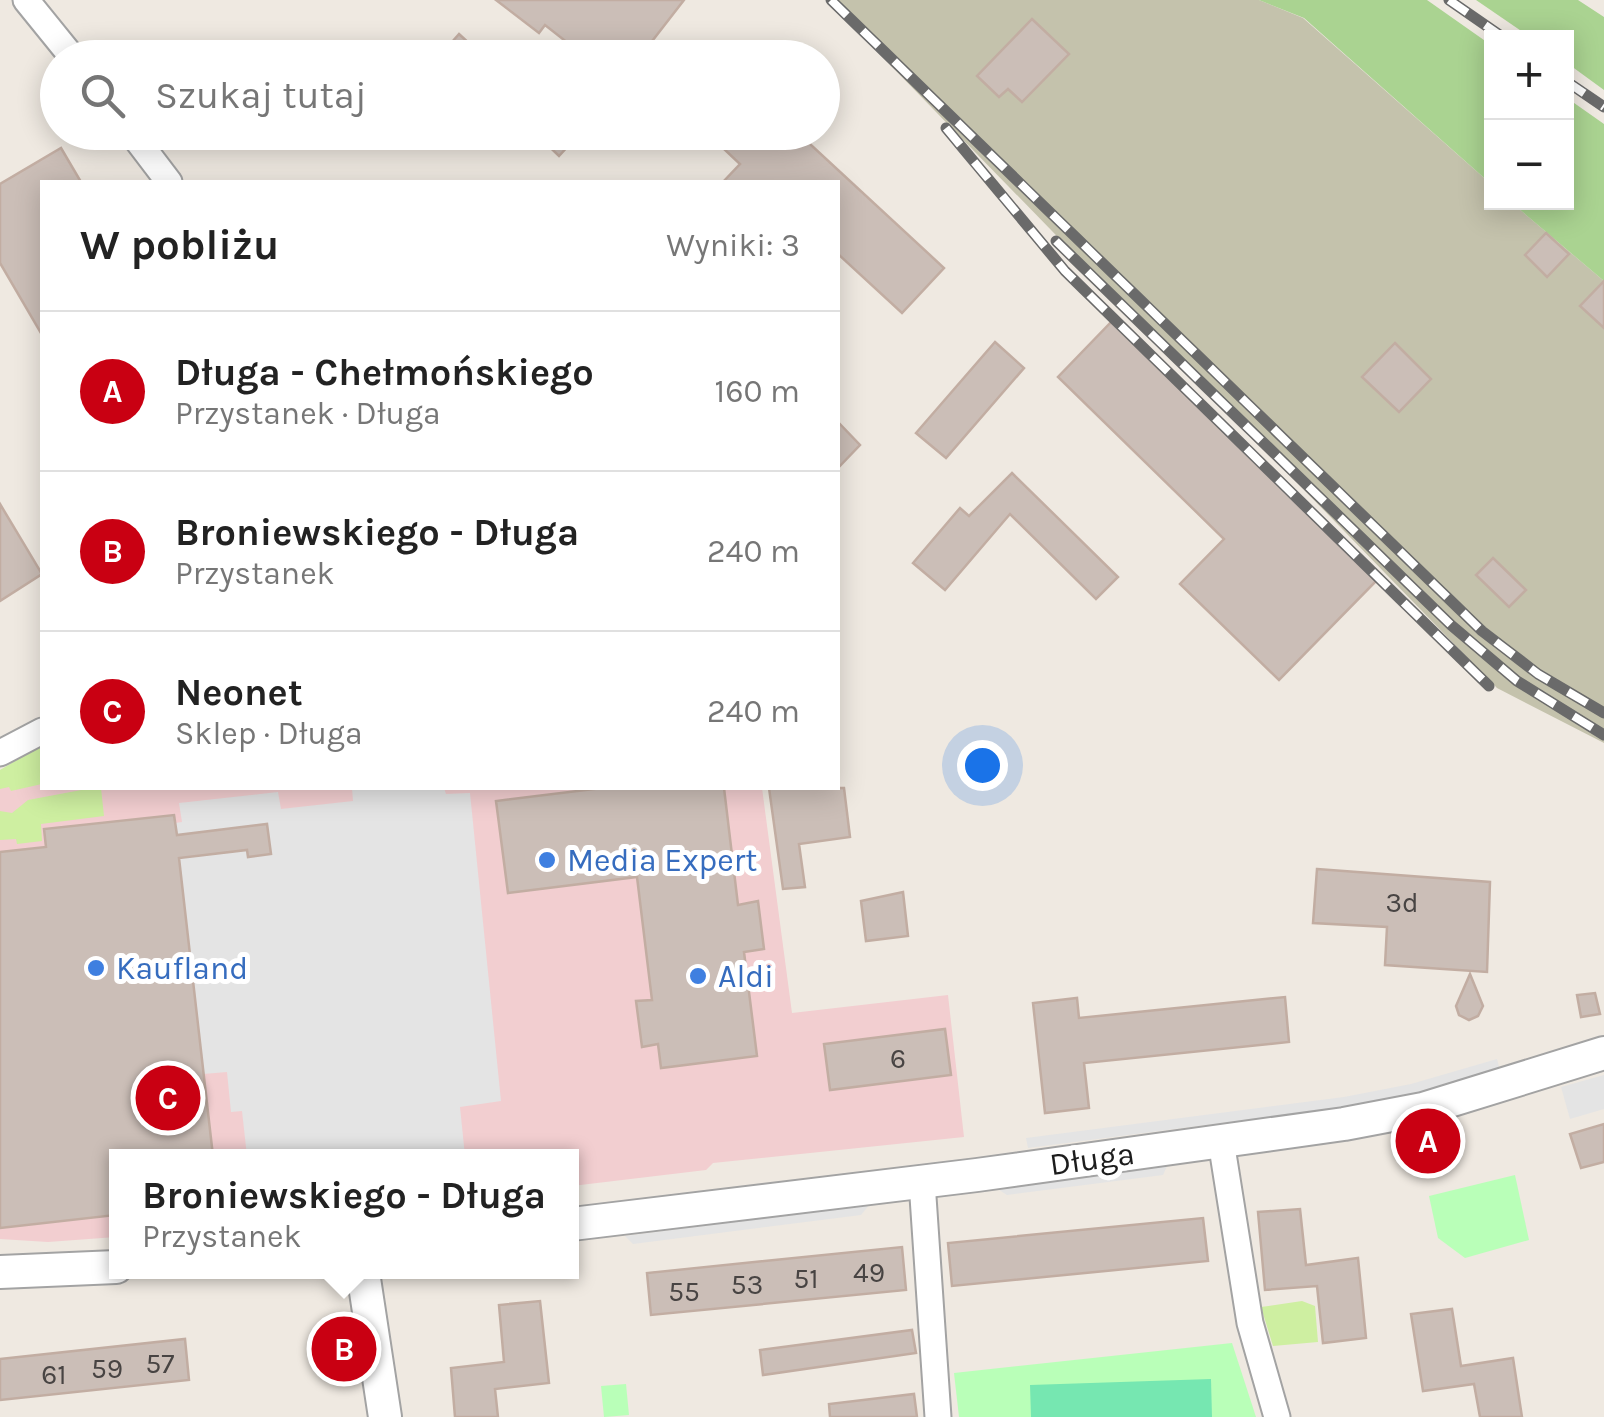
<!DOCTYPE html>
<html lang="pl">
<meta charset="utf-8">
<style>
body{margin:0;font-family:Karla,sans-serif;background:#f6f6f6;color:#222}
.controls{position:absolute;right:30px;top:30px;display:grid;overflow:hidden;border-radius:0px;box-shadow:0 5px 25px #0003}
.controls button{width:90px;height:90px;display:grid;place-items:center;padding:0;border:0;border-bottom:2px solid #e0e0e0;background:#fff;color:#222;font:50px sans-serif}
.you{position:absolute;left:982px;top:765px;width:35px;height:35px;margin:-25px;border:8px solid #fff;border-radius:50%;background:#1a73e8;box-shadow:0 0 0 15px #1a73e833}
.badge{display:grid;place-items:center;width:65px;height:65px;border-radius:50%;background:#c90012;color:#fff;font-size:32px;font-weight:700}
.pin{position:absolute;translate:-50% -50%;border:5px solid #fff;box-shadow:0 2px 10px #0006}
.popup{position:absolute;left:109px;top:1149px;width:470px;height:130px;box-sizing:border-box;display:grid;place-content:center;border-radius:0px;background:#fff;filter:drop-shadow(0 2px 8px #0005);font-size:32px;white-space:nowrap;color:#767676}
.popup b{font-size:38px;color:#222}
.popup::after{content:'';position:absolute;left:50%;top:100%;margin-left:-20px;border:20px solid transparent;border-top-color:#fff}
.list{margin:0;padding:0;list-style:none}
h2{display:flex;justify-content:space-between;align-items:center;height:130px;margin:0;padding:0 40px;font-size:42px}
h2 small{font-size:32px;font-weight:400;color:#767676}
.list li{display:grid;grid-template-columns:65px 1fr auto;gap:30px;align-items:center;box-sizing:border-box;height:160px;padding:0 40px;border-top:2px solid #e0e0e0}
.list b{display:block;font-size:38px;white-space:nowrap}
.list p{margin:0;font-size:32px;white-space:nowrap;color:#767676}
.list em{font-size:32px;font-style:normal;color:#767676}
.icon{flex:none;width:55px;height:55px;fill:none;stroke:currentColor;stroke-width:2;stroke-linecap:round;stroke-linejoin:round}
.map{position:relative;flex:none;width:1604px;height:1417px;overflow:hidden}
.search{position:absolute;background:#fff;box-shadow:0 5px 25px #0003;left:40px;top:40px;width:800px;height:110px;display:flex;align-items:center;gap:25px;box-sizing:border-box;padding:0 35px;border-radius:55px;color:#767676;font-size:38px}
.panel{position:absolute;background:#fff;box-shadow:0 5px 25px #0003;left:40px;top:180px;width:800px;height:610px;border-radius:0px}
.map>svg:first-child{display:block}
.commercial{fill:#f2ced0}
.construction{fill:#c4c2ac}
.grass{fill:#ceefa1}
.forest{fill:#aad391}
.park{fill:#b9ffb8}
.pitch{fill:#76e7b1}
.parking{fill:#e4e4e4}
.building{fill:#cbbeb7;stroke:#c2ada2;stroke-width:2.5}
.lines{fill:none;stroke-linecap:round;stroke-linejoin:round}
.minor-casing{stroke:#a3a3a3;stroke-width:29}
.tertiary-casing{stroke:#a3a3a3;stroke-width:36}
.minor{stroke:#fff;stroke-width:25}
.tertiary{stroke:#fff;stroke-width:32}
.rail-casing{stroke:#6a6a6a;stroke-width:11}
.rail{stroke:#fff;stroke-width:8;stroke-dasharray:22;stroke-linecap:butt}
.shop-dot{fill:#3f7fe0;stroke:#fff;stroke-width:4}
.labels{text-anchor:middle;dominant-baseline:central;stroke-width:10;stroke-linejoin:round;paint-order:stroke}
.number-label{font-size:28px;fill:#484443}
.shop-label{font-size:32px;fill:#366cbe;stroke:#fff;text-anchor:start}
.street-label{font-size:32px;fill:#1c1c1c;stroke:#fff}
</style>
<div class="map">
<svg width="1604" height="1417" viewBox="0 0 1604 1417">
<rect width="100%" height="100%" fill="#efe9e1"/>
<path class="commercial" d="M42 758V788H762L792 1013 948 995 964 1137 713 1163 706 1170 572 1186V1156H116V1237L48 1242 0 1239V781Z"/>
<path class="construction" d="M827 0H1259L1303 18 1491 184 1492 202 1512 203 1604 281V743L1497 688Z"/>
<g class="grass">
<path d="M42 745V784L11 791 9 787 0 789V770Z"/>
<path d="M92 788H101L104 816 41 824 42 841 17 844 16 839 0 840V811L12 813 28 800Z"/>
<path d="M1302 1301 1315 1306 1318 1342 1273 1346 1261 1307Z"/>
</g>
<g class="forest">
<path d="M1259 0H1427L1491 45V184L1304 18Z"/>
<path d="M1476 0H1578L1604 17V90L1567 63 1566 38 1530 37Z"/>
<path d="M1567 98 1604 124V281L1512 203 1566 202Z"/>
</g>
<g class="park">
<path d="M1515 1175 1529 1240 1465 1258 1438 1238 1429 1196Z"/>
<path d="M1232 1343 1256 1417H959L954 1373Z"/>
<path d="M626 1384 629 1415 604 1417 601 1386Z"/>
</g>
<path class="pitch" d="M1211 1379 1212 1417H1031L1030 1385Z"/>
<g class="parking">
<path d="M352 788H444L446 794 470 793 501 1101 460 1107 465 1156H247L242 1111 231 1112 227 1072 203 1074 175 823 182 822 179 803 278 792 281 809 353 801Z"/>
<path d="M1497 1059 1500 1070 1434 1089 1346 1107 1028 1148 1026 1138 1344 1097 1411 1084Z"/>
<path d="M1604 1075V1109L1570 1119 1561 1087Z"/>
<path d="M1168 1164 1163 1175 1007 1195 996 1188Z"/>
<path d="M870 1204 861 1215 633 1244 625 1236Z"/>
</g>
<g class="building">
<path d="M496 0H684L639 58H587L545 25 539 33Z"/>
<path d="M1032 19 1069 54 1022 102 1008 89 999 97 977 76Z"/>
<path d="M459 34 485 58H438Z"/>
<path d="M534 132H581L559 156Z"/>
<path d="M706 132H797L944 268 902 313 838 254V182H723L740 164Z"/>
<path d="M61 148 81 182H42V335L0 263V184Z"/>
<path d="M1546 233 1569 254 1547 277 1525 255Z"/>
<path d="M1604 281V328L1580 306Z"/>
<path d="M1115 318 1380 577 1279 680 1180 584 1224 539 1058 377Z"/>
<path d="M995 342 1024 368 946 458 916 433Z"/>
<path d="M1395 343 1431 379 1399 412 1362 377Z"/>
<path d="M838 422 860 445 838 468Z"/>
<path d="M1012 473 1118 577 1096 599 1010 514 945 590 913 563 960 508 969 516Z"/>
<path d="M0 504 42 574 0 601Z"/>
<path d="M1493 558 1526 590 1509 607 1476 575Z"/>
<path d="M602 788H724L738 905 758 901 764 949 744 952 757 1056 661 1068 658 1044 642 1047 636 1001 652 1000 637 877 508 893 496 801Z"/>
<path d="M769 788H844L850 837 799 844 805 887 783 889Z"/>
<path d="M174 815 177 835 267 824 271 854 248 857 247 850 179 858 213 1156H116V1215L0 1228V852L46 847 44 829Z"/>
<path d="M1317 869 1490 882 1487 972 1385 965 1387 927 1313 923Z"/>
<path d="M903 892 908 936 866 941 861 901Z"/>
<path d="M1470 974 1483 1006 1478 1016 1469 1020 1459 1015 1456 1006Z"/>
<path d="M1595 993 1600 1014 1581 1017 1577 995Z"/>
<path d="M1285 997 1289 1042 1084 1063 1089 1108 1045 1113 1033 1003 1077 998 1079 1018Z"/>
<path d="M945 1029 951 1075 830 1090 824 1044Z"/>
<path d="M1604 1124V1162L1581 1168 1570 1134Z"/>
<path d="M1300 1209 1306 1265 1358 1258 1366 1338 1323 1343 1317 1286 1265 1290 1258 1212Z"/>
<path d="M1203 1218 1208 1261 952 1286 948 1243Z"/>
<path d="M902 1247 906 1290 651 1315 647 1273Z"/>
<path d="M540 1301 549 1383 495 1389 498 1417H455L451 1368 504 1362 499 1305Z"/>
<path d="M1452 1309 1461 1366 1513 1358 1522 1417H1480L1474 1384 1423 1391 1411 1314Z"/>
<path d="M912 1330 916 1353 763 1375 760 1350Z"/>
<path d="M185 1339 189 1380 0 1400V1359Z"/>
<path d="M914 1394 917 1417H830L829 1404Z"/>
</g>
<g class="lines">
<g class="minor-casing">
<g id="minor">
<path d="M26 0 73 58"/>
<path d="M131 132 169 182"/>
<path d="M0 753 42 731"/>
<path d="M1221 1141 1250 1323 1277 1417"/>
<path d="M922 1182 938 1417"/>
</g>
</g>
<g class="tertiary-casing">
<g id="tertiary">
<path d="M572 1224 977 1175 1344 1124 1423 1109 1604 1053"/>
<path d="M0 1272 116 1267"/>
<path d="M363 1272 385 1417"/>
</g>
</g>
<use href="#minor" class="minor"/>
<use href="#tertiary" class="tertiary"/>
<g class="rail-casing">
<g id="rail">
<path d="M831 0 1482 631 1538 674 1604 713"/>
<path d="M1449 0 1504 38"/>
<path d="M1566 81 1604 107"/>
<path d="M946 128 1065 271 1489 686"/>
<path d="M1056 241 1451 625 1517 681 1604 735"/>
</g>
</g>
<use href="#rail" class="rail"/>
</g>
<g class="shop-dot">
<circle cx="547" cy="860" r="10"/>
<circle cx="96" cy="968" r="10"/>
<circle cx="698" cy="976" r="10"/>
</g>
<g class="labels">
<g class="number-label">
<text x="1402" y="902">3d</text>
<text x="898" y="1058">6</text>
<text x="869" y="1272">49</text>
<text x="806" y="1278">51</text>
<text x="747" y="1284">53</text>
<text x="684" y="1291">55</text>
<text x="160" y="1363">57</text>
<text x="107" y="1368">59</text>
<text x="54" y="1374">61</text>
</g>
<g class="shop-label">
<text x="567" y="860">Media Expert</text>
<text x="116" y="968">Kaufland</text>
<text x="718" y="976">Aldi</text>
</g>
<g class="street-label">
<text transform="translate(1092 1159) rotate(-8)">Długa</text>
</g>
</g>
</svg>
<div class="controls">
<button>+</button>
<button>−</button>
</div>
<div class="you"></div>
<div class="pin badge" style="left:1428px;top:1141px">A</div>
<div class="pin badge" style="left:344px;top:1349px">B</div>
<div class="popup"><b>Broniewskiego - Długa</b>Przystanek</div>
<div class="pin badge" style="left:168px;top:1098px">C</div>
<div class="search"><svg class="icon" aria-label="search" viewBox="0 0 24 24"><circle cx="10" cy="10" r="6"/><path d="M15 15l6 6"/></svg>Szukaj tutaj</div>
<section class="panel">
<h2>W pobliżu<small>Wyniki: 3</small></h2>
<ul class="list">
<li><span class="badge">A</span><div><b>Długa - Chełmońskiego</b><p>Przystanek · Długa</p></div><em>160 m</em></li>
<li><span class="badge">B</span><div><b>Broniewskiego - Długa</b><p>Przystanek</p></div><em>240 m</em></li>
<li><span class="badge">C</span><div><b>Neonet</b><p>Sklep · Długa</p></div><em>240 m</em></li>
</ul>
</section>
</div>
